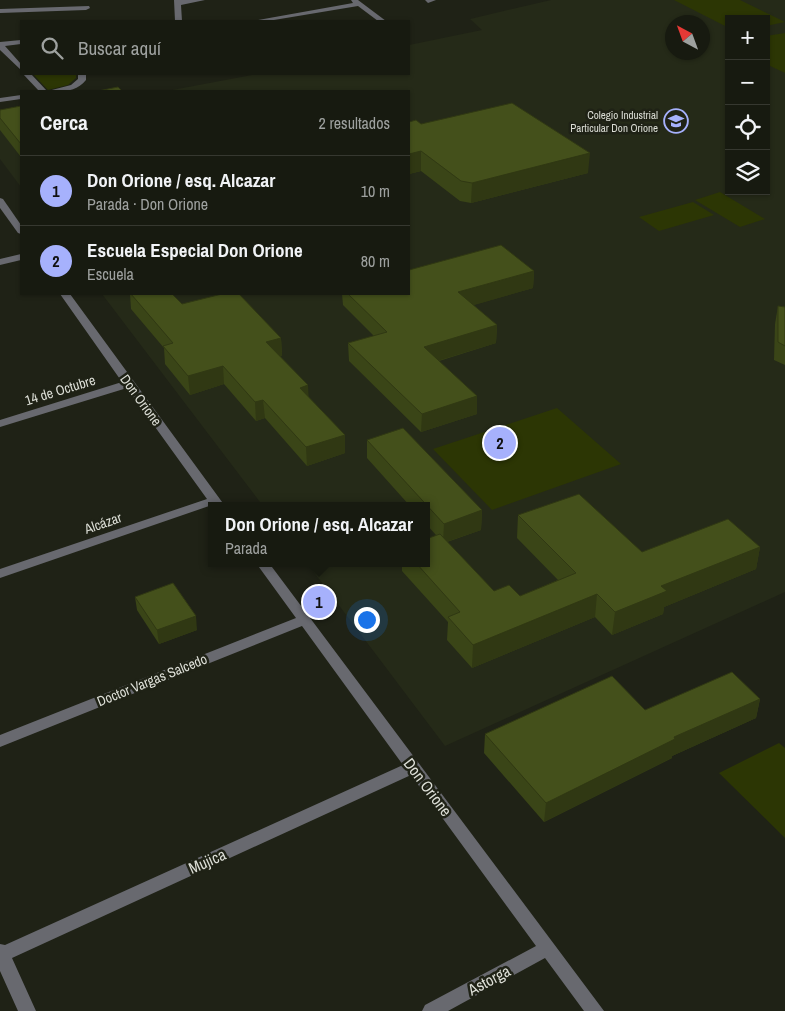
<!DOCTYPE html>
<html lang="es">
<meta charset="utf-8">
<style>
body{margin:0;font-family:"Archivo Narrow",sans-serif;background:#24271e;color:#f1f3f6}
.controls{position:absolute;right:15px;top:15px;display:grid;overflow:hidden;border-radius:0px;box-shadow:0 1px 4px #0004}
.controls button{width:45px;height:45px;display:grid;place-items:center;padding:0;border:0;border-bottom:1px solid #363830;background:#171a10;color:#f1f3f6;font:25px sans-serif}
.compass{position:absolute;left:665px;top:15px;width:45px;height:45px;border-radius:50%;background:#171a10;box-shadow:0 1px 4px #0004;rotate:319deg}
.you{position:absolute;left:366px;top:619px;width:18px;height:18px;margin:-12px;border:4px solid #fff;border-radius:50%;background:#1a73e8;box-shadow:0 0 0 8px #1a73e833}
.badge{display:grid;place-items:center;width:32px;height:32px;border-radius:50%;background:#a6b1fc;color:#111;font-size:16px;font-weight:700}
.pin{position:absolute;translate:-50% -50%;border:2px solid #fff;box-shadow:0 1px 5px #0006}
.popup{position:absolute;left:208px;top:502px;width:222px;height:65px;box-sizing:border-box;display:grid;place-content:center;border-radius:0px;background:#171a10;filter:drop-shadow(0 1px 4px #0005);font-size:16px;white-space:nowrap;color:#9ea19f}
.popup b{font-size:19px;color:#f1f3f6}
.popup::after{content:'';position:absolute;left:50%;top:100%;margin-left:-10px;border:10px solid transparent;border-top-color:#171a10}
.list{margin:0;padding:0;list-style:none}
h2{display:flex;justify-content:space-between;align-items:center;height:65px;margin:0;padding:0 20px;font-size:21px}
h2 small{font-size:16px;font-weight:400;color:#9ea19f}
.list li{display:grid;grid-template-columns:32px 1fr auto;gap:15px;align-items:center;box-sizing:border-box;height:70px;padding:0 20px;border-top:1px solid #363830}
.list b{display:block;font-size:19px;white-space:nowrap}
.list p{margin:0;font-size:16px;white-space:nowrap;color:#9ea19f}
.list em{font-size:16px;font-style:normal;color:#9ea19f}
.icon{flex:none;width:28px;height:28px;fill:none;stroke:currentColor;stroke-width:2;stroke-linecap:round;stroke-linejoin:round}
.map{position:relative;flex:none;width:785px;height:1011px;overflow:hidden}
.search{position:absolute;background:#171a10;box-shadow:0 1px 4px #0004;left:20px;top:20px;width:390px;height:55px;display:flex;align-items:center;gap:12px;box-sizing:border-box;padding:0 18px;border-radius:0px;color:#9ea19f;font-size:19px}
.panel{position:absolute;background:#171a10;box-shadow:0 1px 4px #0004;left:20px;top:90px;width:390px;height:205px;border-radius:0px}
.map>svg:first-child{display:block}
.built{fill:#252a18;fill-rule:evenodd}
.green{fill:#2c3604}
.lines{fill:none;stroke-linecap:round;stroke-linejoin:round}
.minor{fill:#68696f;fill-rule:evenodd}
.wall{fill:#3a4517}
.shaded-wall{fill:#303813}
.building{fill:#44501b;stroke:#303813}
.labels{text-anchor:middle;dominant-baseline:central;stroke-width:5;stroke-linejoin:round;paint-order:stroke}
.far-poi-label{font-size:11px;fill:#dcded6;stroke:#1f2216;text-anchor:end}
.street-label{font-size:14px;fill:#dcded6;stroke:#1f2216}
.near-street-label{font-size:16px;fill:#dcded6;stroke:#1f2216}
</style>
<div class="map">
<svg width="785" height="1011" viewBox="0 0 785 1011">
<rect width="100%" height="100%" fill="#1f2216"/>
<g class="built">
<path d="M551 0H785V592L445 746 307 563H426V506H263L102 294H409V91H167L257 74H409V45L482 30 470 19ZM729 19H766V191H729ZM672 22H702V52H672Z"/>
<path d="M21 119V187L0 159V123Z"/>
</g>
<g class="green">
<path d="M674 0H740L785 22 766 26V19H729V28Z"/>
<path d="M785 33V73L766 64V36Z"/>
<path d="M33 74H76V78L68 85 48 90Z"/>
<path d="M720 192 765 219 740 227 695 200Z"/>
<path d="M693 202 714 215 659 231 639 217Z"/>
<path d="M557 408 621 464 492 510 433 449Z"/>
<path d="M779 743 785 748V838L719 773Z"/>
</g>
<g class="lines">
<g class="minor">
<path d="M174 0H205L181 5 182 21H175Z"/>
<path d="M351 0H358L386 21H378L358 6 268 21H253L353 3Z"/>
<path d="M425 0H436L428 3Z"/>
<path d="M89 6 90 8 86 10 0 13V9Z"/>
<path d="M21 40V44L5 46 21 64V70L0 50V42Z"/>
<path d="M23 74H31L47 91H39Z"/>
<path d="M78 74H86V80C76 92 63 92 48 91L71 85 78 79Z"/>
<path d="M21 95V99L0 102V98Z"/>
<path d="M0 198 3 199 21 225V234L18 233 0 208Z"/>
<path d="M21 254V260L0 265V259Z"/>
<path d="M60 294H70L225 506 212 505 0 578V569L207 499 127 388 0 427V420L122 382Z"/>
<path d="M256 563H269L604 1011H584L545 958 448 1011H422L425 1005 536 946 411 775 12 958 36 1011H18L0 971V944L5 945 403 765 302 626 0 747V735L296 618Z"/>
</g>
</g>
<g class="wall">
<path d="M21 106V157L0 130V110Z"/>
<path d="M409 122 421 124 588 173 471 203 460 201 421 171 409 174Z"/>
<path d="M534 271 533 288 473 305 497 325 496 343 439 361 477 414 421 432 349 361 348 343 374 336 343 305 342 294H409Z"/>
<path d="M130 294H172L182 304 281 338 282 356H280L308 397 345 435V453L307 466 265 418 256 421 224 384 190 395 165 364 164 348 131 309Z"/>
<path d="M778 306 785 307V365L774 360 775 324Z"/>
<path d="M367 440 482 510 481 530 447 542 494 591 520 596 558 580 517 538 518 515 642 552 760 547 756 569 664 607 663 614 612 635 595 617 472 668 447 640 448 622 402 571V563H426L436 535 426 524V506H410L367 458Z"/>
<path d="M135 597 197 630 159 644 137 610Z"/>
<path d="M760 699 756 718 672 756V758L544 822 484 753 485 734 645 710Z"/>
</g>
<g class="shaded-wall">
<path d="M421 151V171L409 174V154Z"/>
<path d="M590 153 588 173 471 203 472 183Z"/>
<path d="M534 271 533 288 457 310 458 292Z"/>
<path d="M497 325 496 343 424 365V347Z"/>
<path d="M281 338 282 356 267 360 266 342Z"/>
<path d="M223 366 224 384 190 395 188 376Z"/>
<path d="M308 385 309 403 300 388Z"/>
<path d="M477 396V414L421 432 422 414Z"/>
<path d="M263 400 265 418 256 421 255 402Z"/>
<path d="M345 435V453L307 466 306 447Z"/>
<path d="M482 510 481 530 443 543 444 524Z"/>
<path d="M760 547 756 569 664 607 663 614 612 635 615 612 661 586Z"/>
<path d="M597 594 595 617 472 668 473 645Z"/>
<path d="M196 616 197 630 159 644 157 630Z"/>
<path d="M760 699 756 718 672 756V758L544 822 546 803 674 737Z"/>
</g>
<g class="building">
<path d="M118 87 122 91H98Z"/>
<path d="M512 103 590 153 472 183 461 181 421 151 409 154V122L416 120 421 124Z"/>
<path d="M21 106V144L0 118V110Z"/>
<path d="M501 245 534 271 458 292 497 325 424 347 477 396 422 414 348 343 387 332 348 294H409V270Z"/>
<path d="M131 294H172L182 304 222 294H239L281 338 266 342 308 385 300 388 345 435 306 447 263 400 255 402 223 366 188 376 163 346 173 343Z"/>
<path d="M778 306 785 307V346L778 342Z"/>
<path d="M403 428 482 510 444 524 367 440Z"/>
<path d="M579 494 642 552 728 519 760 547 661 586 667 591 615 612 597 594 473 645 448 617 460 612 416 563H426V539L440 534 494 591 509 585 520 596 576 573 518 515Z"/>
<path d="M173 583 196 616 157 630 135 597Z"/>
<path d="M732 672 760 699 674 737 675 739 546 803 485 734 612 676 645 710Z"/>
</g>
<defs>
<g id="school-ring" transform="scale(1.25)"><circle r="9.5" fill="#1f2216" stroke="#a6b1fc" stroke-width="1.5"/><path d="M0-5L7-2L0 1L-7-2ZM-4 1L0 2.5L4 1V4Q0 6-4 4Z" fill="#a6b1fc"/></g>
</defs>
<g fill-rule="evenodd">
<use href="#school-ring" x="676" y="121"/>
</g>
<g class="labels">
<g class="far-poi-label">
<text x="658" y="115">Colegio Industrial<tspan x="658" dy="13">Particular Don Orione</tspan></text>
</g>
<g class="street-label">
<text transform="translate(60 390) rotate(-17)">14 de Octubre</text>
<text transform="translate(141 400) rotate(54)">Don Orione</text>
<text transform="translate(103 523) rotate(-19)">Alcázar</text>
<text transform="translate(152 680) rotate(-22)">Doctor Vargas Salcedo</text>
</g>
<g class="near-street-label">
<text transform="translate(428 787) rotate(53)">Don Orione</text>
<text transform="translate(207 861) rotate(-24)">Mujica</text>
<text transform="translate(489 980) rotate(-28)">Astorga</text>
</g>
</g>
</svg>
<div class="controls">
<button>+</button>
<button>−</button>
<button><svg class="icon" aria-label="locate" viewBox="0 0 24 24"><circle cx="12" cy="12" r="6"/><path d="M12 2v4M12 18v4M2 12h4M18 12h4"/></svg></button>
<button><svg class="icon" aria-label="layers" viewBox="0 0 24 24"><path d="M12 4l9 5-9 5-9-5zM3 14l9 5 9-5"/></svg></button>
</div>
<svg class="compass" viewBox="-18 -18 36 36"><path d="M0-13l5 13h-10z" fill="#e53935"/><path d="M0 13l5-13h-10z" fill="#9ea19f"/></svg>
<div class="you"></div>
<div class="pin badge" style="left:319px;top:602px">1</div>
<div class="popup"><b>Don Orione / esq. Alcazar</b>Parada</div>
<div class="pin badge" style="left:500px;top:443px">2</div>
<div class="search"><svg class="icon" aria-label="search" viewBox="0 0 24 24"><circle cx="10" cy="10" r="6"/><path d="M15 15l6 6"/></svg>Buscar aquí</div>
<section class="panel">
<h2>Cerca<small>2 resultados</small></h2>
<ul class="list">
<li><span class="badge">1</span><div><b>Don Orione / esq. Alcazar</b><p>Parada · Don Orione</p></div><em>10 m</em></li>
<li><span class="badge">2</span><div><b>Escuela Especial Don Orione</b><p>Escuela</p></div><em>80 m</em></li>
</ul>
</section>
</div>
